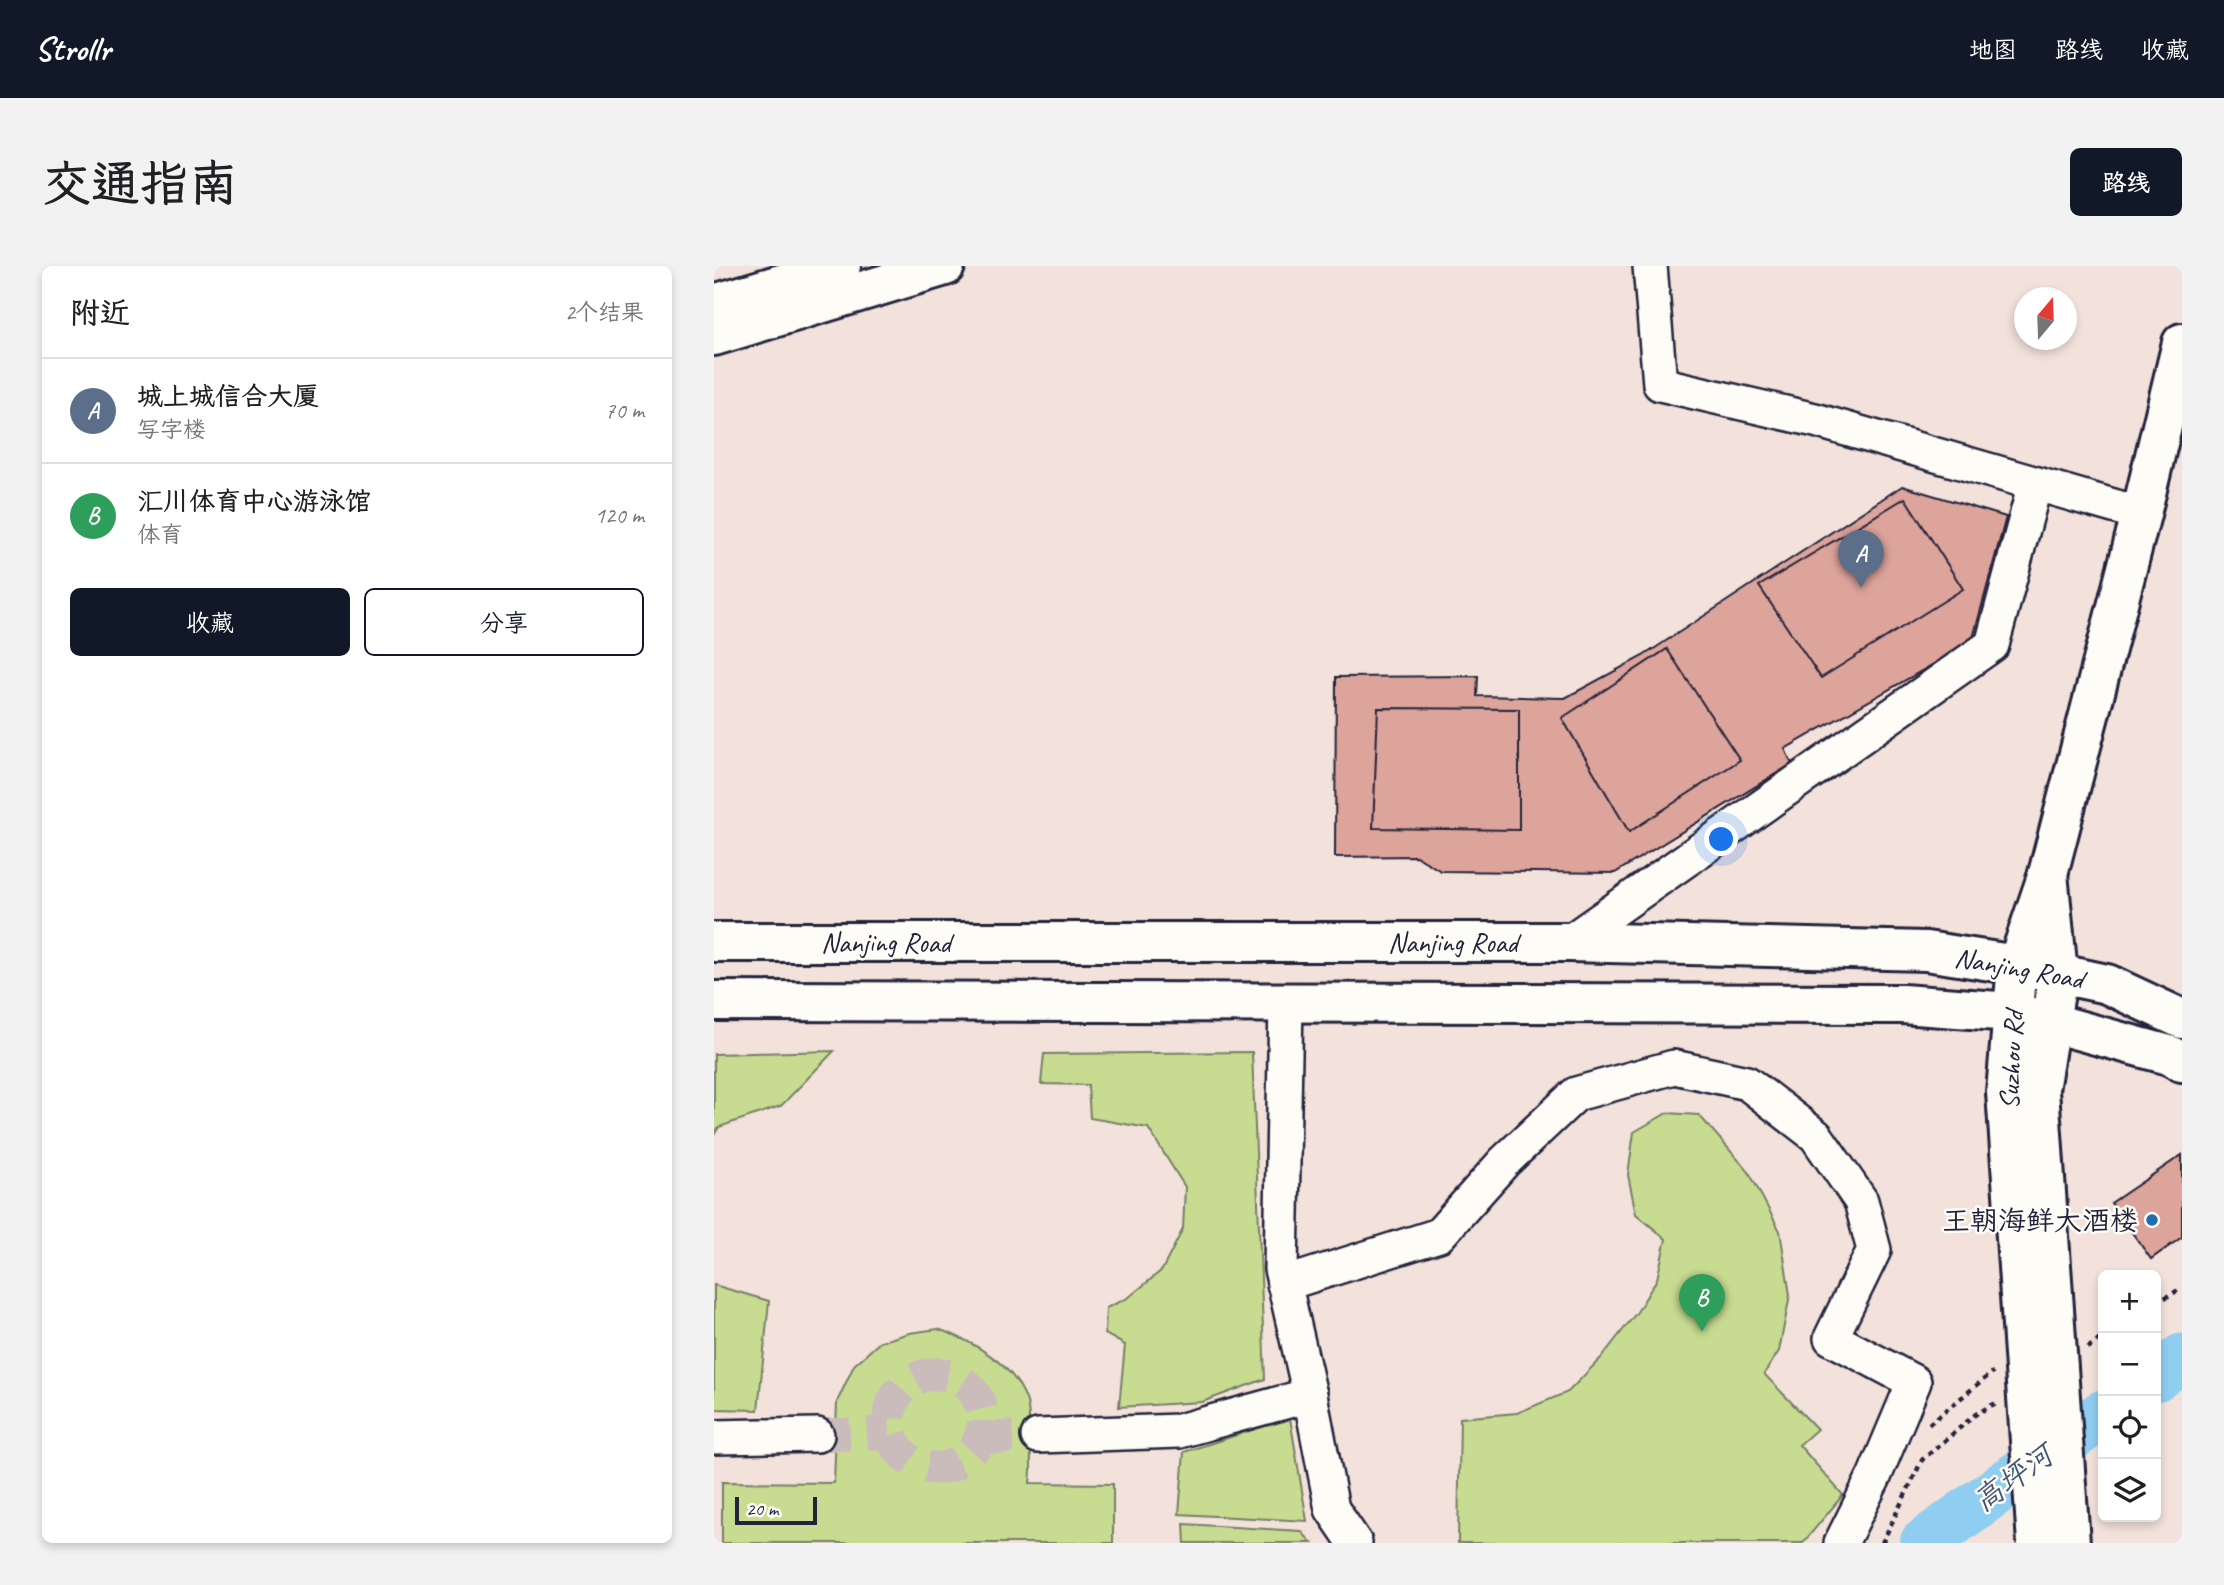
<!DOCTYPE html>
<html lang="zh">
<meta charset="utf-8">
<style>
body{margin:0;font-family:Caveat,"LXGW WenKai TC",sans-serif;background:#f2f2f2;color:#202124}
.controls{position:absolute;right:21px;bottom:21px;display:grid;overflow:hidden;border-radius:10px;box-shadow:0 4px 10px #0003}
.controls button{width:63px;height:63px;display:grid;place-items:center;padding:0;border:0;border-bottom:2px solid #e0e0e0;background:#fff;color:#202124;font:35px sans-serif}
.compass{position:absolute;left:1300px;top:21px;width:63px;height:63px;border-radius:50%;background:#fff;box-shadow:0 4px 10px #0003;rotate:19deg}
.scale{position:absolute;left:21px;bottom:18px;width:82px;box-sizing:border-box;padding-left:7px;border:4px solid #22223b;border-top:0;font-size:19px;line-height:24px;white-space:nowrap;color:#22223b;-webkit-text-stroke:5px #fdfcf7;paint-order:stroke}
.you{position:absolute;left:1008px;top:574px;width:24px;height:24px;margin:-18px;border:5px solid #fff;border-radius:50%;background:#1a73e8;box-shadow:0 0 0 10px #1a73e833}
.badge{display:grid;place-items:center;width:46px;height:46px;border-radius:50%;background:#111827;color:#fff;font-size:23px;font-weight:700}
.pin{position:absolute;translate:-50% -58px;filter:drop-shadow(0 2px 4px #0008)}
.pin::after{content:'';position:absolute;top:37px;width:24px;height:21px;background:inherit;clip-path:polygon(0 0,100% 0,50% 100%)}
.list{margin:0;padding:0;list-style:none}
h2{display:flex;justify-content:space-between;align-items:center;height:91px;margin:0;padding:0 28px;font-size:30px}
h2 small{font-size:23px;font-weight:400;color:#757577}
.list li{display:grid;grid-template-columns:46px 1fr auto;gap:21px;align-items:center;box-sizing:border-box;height:105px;padding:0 28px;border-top:2px solid #e0e0e0}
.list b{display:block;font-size:26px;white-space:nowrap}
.list p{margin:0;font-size:23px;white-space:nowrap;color:#757577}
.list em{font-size:23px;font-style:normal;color:#757577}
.actions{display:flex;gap:14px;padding:21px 28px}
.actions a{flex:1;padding:16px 0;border:2px solid #111827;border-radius:10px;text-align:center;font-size:24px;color:#111827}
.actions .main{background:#111827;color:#fff}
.icon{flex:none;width:38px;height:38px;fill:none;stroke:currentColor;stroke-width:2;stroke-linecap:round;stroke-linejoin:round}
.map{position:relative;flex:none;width:1468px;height:1277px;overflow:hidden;border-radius:10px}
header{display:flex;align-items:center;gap:42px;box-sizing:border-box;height:98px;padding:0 35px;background:#111827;color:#fff}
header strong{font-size:33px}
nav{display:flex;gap:38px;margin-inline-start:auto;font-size:24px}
.intro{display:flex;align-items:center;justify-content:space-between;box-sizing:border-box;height:168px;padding:0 42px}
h1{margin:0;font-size:49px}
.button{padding:18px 32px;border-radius:10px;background:#111827;color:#fff;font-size:24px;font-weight:700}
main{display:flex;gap:42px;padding:0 42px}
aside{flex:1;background:#fff;border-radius:10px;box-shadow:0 4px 10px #0003}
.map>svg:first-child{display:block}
.green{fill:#c8dc91;stroke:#757f66;stroke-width:2}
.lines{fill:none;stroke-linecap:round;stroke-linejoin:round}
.river{stroke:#8fcef0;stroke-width:49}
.building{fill:#dda49b;stroke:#22223b;stroke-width:2}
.street-tunnel{stroke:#c9bcbb;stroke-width:33;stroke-dasharray:33 17;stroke-linecap:butt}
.street-casing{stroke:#22223b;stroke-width:38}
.secondary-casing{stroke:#22223b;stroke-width:44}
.primary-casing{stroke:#22223b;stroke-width:44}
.path{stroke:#22223b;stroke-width:4.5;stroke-dasharray:5 5;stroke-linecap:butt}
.street{stroke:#fdfcf7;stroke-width:33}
.secondary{stroke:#fdfcf7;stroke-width:38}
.primary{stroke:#fdfcf7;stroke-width:38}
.secondary-bridge-casing{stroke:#22223b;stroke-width:44;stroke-linecap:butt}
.secondary-bridge{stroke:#fdfcf7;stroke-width:38}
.poi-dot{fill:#1f6fb2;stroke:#fdfcf7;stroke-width:2.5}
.labels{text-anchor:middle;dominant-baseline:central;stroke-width:5;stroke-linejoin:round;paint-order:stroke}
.street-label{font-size:28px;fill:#22223b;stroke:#fdfcf7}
.poi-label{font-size:28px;fill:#22223b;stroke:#fdfcf7;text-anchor:end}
.water-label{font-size:30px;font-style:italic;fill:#435671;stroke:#fdfcf7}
</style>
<header>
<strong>Strollr</strong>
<nav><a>地图</a><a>路线</a><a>收藏</a></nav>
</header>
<div class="intro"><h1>交通指南</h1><a class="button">路线</a></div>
<main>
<aside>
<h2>附近<small>2个结果</small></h2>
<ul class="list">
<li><span class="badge" style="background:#5c6f8a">A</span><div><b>城上城信合大厦</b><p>写字楼</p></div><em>70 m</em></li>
<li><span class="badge" style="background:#2e9e5b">B</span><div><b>汇川体育中心游泳馆</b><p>体育</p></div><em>120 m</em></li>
</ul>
<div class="actions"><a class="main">收藏</a><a>分享</a></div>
</aside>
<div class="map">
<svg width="1468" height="1277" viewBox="0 0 1468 1277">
<rect width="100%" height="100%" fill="#f3e2db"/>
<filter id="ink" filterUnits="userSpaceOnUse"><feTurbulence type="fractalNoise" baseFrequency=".0143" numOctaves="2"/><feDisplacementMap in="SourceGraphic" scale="14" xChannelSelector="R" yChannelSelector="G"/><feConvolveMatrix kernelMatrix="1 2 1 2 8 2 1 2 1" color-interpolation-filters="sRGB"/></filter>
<g filter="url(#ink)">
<g class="green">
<path d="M120 785 67 840 5 861 0 869V788Z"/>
<path d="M538 786 551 1113 488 1136 405 1141 411 1079 391 1068 392 1042 414 1032 448 1004 469 963 471 921 434 862 376 852 374 819 327 818 330 788Z"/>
<path d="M953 847 985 849 1035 906 1066 965 1076 1029 1065 1085 1050 1108 1103 1163 1085 1179 1129 1229 1089 1277H744L746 1152 803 1147 854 1126 887 1092 923 1046 943 1013 952 973 922 948 914 909 920 866Z"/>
<path d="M0 1019 55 1035 44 1144 0 1143Z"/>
<path d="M224 1063C259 1075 301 1099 313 1136 316 1147 315 1163 316 1174 317 1189 318 1203 316 1217L399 1218V1277H8V1216L120 1217 123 1136 140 1099 166 1076 195 1067Z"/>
<path d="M576 1152 593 1255 465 1248 470 1186Z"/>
<path d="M470 1258 587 1265 598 1277H471Z"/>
</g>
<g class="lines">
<g class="river">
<path d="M1442 1111 1468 1092"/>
<path d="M1210 1277 1389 1148"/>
</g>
</g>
<g class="building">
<path d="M1188 220 1292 251 1258 376 1071 483 1078 498 901 607 727 605 702 590 621 591 622 411 764 410 763 430 851 432 929 390Z"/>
<path d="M1191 232 1249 323 1107 412 1045 320Z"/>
<path d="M953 383 1026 494 915 566 848 452Z"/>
<path d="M664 442 805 443V564L659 562Z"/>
<path d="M1468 889V971L1437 993 1397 937Z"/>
</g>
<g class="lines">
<g class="street-tunnel">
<circle cx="222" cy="1155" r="47"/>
<path d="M103 1169 176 1167"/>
<path d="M266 1172 324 1170"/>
</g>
<g class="street-casing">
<g id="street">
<path d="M936 0 946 118 1101 154 1427 248"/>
<path d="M855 676 1278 379 1321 218"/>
<path d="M572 736 567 1003 596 1129 618 1243 641 1277"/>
<path d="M570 1018 725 969 790 896 862 828 960 801 1033 817 1102 870 1147 935 1160 984 1117 1072 1200 1116 1160 1211 1127 1277"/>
<path d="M324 1170 465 1165 596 1129"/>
<path d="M0 1171 103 1169"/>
</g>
</g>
<g class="secondary-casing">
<g id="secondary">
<path d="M0 38 127 0"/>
<path d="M0 70 231 0"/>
<path d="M1334 608 1427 248 1468 77"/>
<path d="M1292 826 1303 699 1334 608 1344 708 1325 824"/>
</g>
</g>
<g class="primary-casing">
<g id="primary">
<path d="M0 676H855L1212 685 1303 699 1393 718 1468 753"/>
<path d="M0 735 1188 738 1298 746 1455 789 1468 796"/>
</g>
</g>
<g class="path">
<path d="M1442 1037 1468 1022"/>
<path d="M1374 1082 1389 1070"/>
<path d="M1215 1158 1279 1106"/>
<path d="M1168 1277 1208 1194 1262 1148 1282 1137"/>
</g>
<use href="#street" class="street"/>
<use href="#secondary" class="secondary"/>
<use href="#primary" class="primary"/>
<g class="secondary-bridge-casing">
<g id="secondary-bridge">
<path d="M1325 824 1356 1277"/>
<path d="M1292 826 1323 1277"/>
</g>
</g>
<use href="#secondary-bridge" class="secondary-bridge"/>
</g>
</g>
<circle class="poi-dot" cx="1438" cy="954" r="7"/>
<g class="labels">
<g class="street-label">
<text x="172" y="676">Nanjing Road</text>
<text x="739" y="676">Nanjing Road</text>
<text transform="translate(1305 702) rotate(10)">Nanjing Road</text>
<text transform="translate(1297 794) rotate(-87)">Suzhou Rd</text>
</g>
<g class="poi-label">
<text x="1424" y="954">王朝海鲜大酒楼</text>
</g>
<g class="water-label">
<text transform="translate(1299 1212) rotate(-36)">高坪河</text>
</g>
</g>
</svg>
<div class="controls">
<button>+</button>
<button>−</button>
<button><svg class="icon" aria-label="locate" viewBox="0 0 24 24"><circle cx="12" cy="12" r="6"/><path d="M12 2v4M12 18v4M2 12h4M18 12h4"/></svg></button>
<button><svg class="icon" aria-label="layers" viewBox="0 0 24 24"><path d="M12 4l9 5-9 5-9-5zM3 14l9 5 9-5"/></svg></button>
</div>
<svg class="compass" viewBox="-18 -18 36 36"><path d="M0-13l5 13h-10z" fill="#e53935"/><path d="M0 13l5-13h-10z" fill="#757577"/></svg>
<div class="scale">20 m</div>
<div class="you"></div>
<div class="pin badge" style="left:1147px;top:322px;background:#5c6f8a">A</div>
<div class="pin badge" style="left:988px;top:1066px;background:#2e9e5b">B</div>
</div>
</main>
